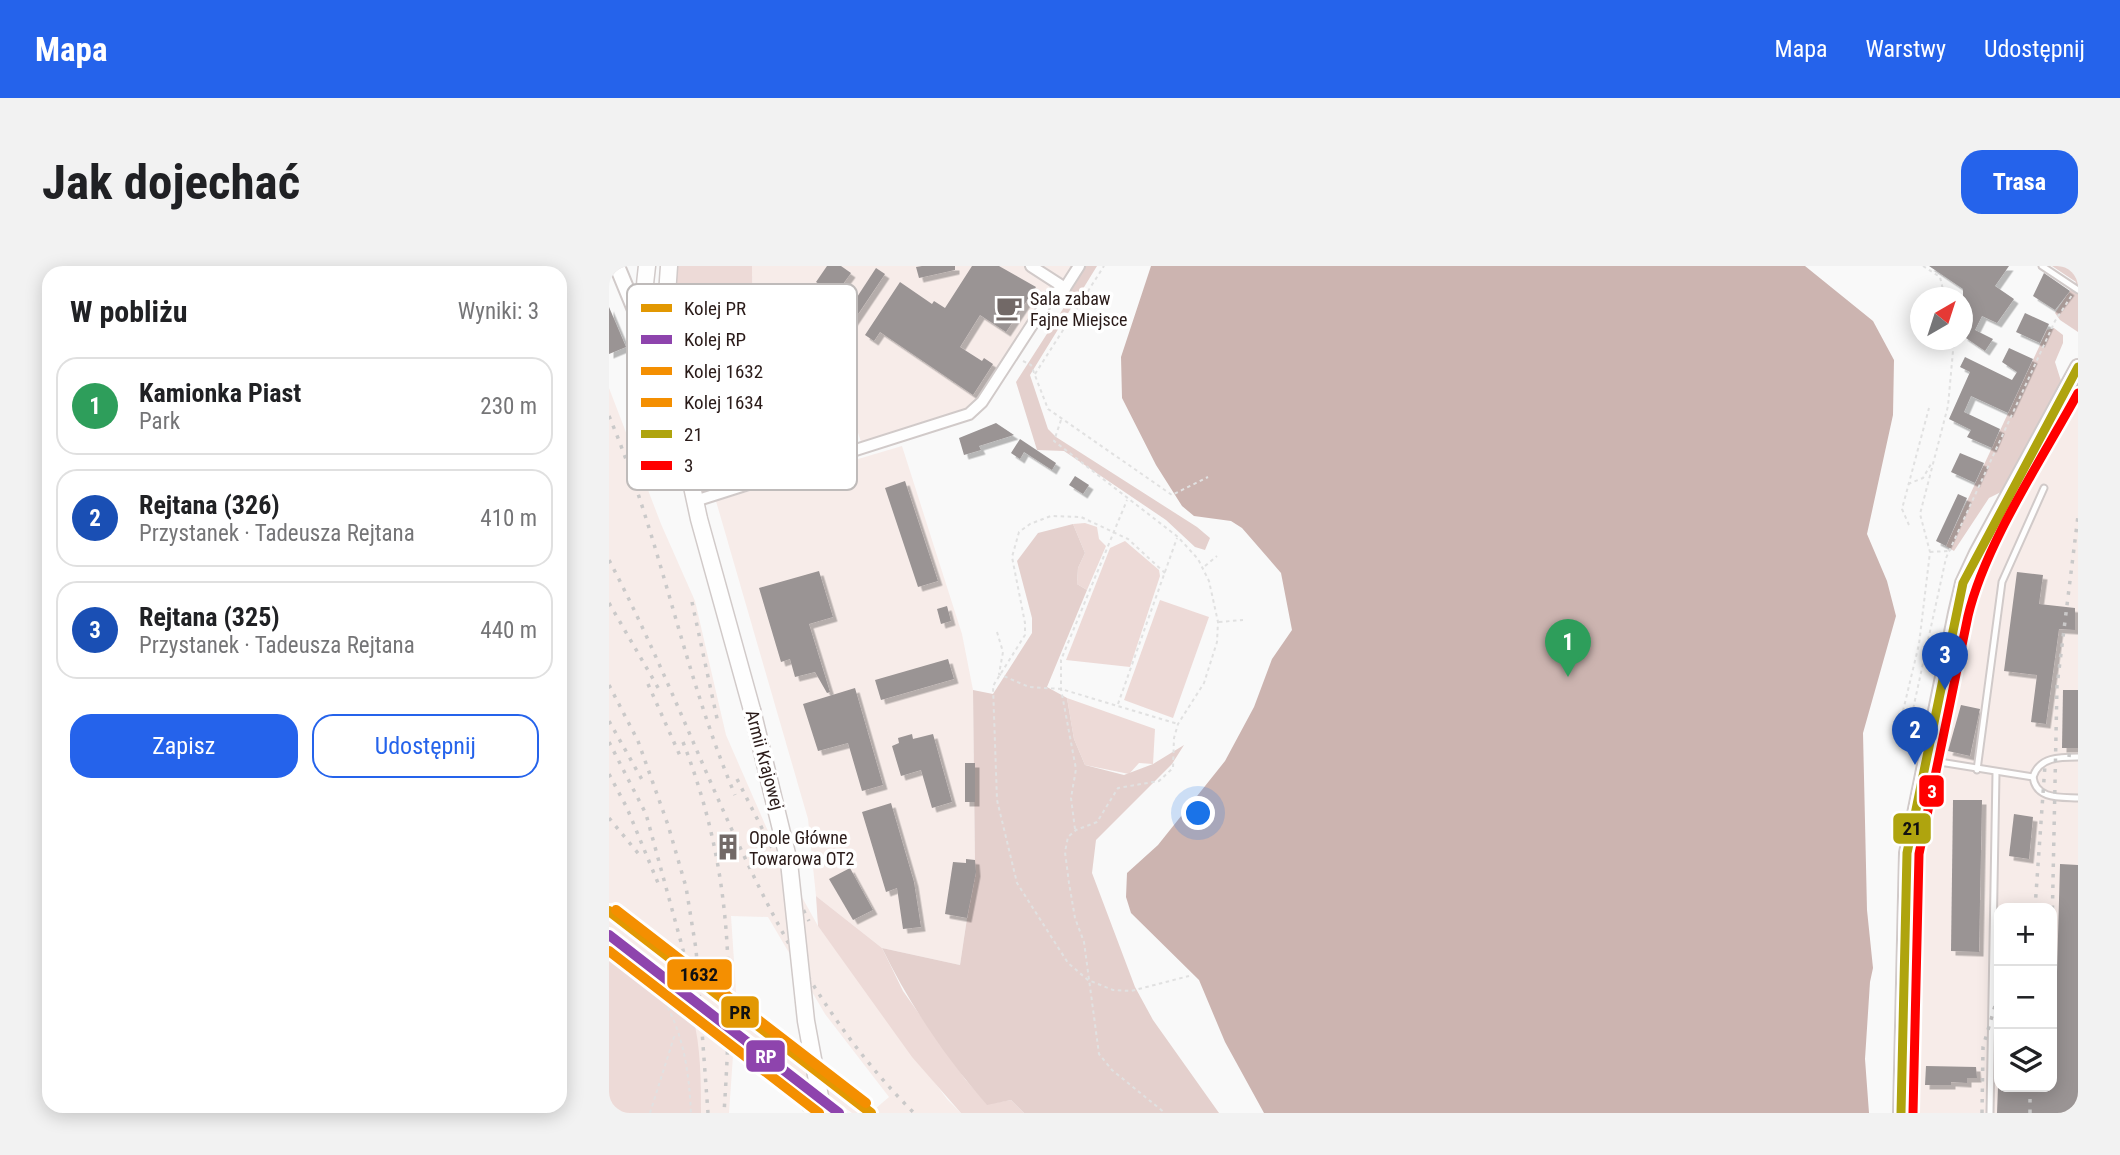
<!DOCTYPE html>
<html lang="pl">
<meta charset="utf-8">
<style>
body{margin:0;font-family:"Roboto Condensed",sans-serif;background:#f2f2f2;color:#202124}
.controls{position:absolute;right:21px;bottom:21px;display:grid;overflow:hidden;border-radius:14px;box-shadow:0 4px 18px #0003}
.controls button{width:63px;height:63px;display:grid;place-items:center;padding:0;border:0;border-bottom:2px solid #e0e0e0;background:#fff;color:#202124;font:35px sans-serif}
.compass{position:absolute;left:1301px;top:21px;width:63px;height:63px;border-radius:50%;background:#fff;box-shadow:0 4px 18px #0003;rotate:39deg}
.you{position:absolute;left:590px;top:548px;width:24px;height:24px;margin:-18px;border:5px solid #fff;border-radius:50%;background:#1a73e8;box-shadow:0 0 0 10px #1a73e833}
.badge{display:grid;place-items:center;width:46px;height:46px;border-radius:50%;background:#2563eb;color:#fff;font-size:23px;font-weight:700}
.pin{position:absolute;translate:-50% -58px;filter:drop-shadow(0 2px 4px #0008)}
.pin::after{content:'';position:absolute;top:37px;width:24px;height:21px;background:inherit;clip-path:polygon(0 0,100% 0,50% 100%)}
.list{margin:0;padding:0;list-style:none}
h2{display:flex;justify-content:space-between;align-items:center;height:91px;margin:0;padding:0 28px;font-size:30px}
h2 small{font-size:23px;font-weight:400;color:#757577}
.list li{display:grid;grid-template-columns:46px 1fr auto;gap:21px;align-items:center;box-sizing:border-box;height:98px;margin:0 14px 14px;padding:0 14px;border:2px solid #e0e0e0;border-radius:21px}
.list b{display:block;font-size:26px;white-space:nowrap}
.list p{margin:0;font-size:23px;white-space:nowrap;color:#757577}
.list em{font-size:23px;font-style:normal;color:#757577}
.actions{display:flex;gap:14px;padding:21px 28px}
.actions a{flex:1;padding:16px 0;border:2px solid #2563eb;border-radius:21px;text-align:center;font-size:24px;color:#2563eb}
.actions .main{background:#2563eb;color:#fff}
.icon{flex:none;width:38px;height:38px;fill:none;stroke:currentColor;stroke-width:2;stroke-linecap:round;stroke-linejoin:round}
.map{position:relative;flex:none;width:1469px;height:847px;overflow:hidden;border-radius:21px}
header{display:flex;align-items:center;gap:42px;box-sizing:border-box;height:98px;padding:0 35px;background:#2563eb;color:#fff}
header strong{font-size:33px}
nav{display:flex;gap:38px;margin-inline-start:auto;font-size:24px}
.intro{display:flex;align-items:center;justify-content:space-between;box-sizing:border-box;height:168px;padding:0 42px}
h1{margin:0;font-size:49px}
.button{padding:18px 32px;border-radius:21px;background:#2563eb;color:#fff;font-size:24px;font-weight:700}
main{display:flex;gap:42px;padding:0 42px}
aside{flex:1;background:#fff;border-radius:21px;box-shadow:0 4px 18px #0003}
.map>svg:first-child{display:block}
.built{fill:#f7ece9;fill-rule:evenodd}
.green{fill:#eddad7}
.forest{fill:#e4d0cd}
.water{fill:#ccb4b0}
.building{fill:#9a9494;filter:url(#shadow)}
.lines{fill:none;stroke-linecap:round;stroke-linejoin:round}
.service-casing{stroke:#d1cac9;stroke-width:9}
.minor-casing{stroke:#d1cac9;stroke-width:14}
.tertiary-casing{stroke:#d1cac9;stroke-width:18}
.secondary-casing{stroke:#d1cac9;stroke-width:19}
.path{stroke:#e1e1e1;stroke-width:2;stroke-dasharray:3.5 3.5;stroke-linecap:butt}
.service{stroke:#fefefe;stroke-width:5}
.minor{stroke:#fefefe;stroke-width:10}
.tertiary{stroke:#fefefe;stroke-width:14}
.secondary{stroke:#fefefe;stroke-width:16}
.rail{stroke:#cac9c9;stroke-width:3.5;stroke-dasharray:3.5 7;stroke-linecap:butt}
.secondary-bridge-casing{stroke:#d1cac9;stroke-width:19;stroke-linecap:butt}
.secondary-bridge{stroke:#fefefe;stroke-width:16}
.bus-1-casing{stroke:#fff;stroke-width:14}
.bus-2-casing{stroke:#fff;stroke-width:14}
.bus-1{stroke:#afa40e;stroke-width:9}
.bus-2{stroke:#f00;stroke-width:9}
.rail-1-casing{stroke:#fff;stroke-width:16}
.rail-2-casing{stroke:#fff;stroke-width:16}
.rail-3-casing{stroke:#fff;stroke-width:16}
.rail-4-casing{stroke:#fff;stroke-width:16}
.rail-1{stroke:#e29802;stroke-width:10}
.rail-2{stroke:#8e44ad;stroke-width:10}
.rail-3{stroke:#f48f01;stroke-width:10}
.rail-4{stroke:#f48f01;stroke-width:10}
.labels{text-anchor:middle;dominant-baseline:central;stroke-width:7;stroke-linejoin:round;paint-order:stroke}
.poi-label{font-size:18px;fill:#2a1b19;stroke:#fff;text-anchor:start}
.street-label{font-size:18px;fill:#2a1b19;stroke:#fff}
.key{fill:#fff;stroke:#bfbbba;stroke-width:2}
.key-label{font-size:19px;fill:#2a1b19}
.line-badge{stroke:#fff;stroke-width:2.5}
.badge-label{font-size:19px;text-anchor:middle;font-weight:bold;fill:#fff}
.pale-badge-label{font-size:19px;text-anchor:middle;font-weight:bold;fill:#111}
</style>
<header>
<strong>Mapa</strong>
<nav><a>Mapa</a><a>Warstwy</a><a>Udostępnij</a></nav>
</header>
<div class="intro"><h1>Jak dojechać</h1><a class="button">Trasa</a></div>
<main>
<aside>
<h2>W pobliżu<small>Wyniki: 3</small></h2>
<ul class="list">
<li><span class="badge" style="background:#2e9e5b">1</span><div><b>Kamionka Piast</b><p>Park</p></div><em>230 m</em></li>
<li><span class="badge" style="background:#1a4fb4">2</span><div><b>Rejtana (326)</b><p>Przystanek · Tadeusza Rejtana</p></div><em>410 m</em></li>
<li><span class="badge" style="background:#1a4fb4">3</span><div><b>Rejtana (325)</b><p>Przystanek · Tadeusza Rejtana</p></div><em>440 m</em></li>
</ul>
<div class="actions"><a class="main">Zapisz</a><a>Udostępnij</a></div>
</aside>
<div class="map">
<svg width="1469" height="847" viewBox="0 0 1469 847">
<defs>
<filter id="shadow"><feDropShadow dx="4.5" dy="4.5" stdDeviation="0" flood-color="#0004"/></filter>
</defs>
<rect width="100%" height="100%" fill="#f9f9f9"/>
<g class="built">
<path d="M143 0H470L443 28 373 136 336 157 252 176 235 124 199 135 195 125 145 140Z"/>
<path d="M1469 101V847H1292L1298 587 1354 317ZM1390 642H1443V821H1390Z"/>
<path d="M0 122 52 258 86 335 117 469 169 588 209 660 338 833 352 847H243L126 761 120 847H92L89 797 79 737 64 719 0 664ZM122 650 159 651 216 748 280 831 266 843 128 740Z"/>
<path d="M293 180 353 368 364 424 366 599 351 699 273 682 207 630 199 553 107 235Z"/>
</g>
<g class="green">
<path d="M68 0H143L145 140 84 160 65 41Z"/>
<path d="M476 257 488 261 490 273 497 280 478 324 468 318 469 302 476 287 464 258Z"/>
<path d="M516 275 550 304 551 310 521 401 457 394 501 282Z"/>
<path d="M551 334 600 351 564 452 515 434Z"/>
<path d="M458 432 546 463 544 498 530 497 520 508 476 499 465 473Z"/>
<path d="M207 630 273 682 294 725 356 813 378 838 402 834 415 847H352L303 791 209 660Z"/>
<path d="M0 664C21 681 70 714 80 739 92 770 92 814 92 847H0Z"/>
</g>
<g class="forest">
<path d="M470 0H488L421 109 439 163 447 171 588 261 601 272 596 284 586 281 557 254 455 185 428 184 407 116 461 32 456 22Z"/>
<path d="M1443 0H1469V66L1451 54 1446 47 1467 16Z"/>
<path d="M1445 62 1454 69V77L1446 96 1452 115 1447 127 1392 226 1380 232 1345 285 1337 280 1438 64Z"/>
<path d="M464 258 476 287 469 302 468 318 478 324 438 421 458 432 465 473 476 499 515 509 544 498 575 479 563 498 487 574 483 607 526 721 544 754 610 847H415L402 834 378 839C336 791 301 739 273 682L351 699 366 599 364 424 384 428 423 367V352L408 295 429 267Z"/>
</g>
<path class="water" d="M542 0H1196L1264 55 1285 94 1284 149 1258 268 1278 315 1287 350 1254 467 1258 644 1264 702 1261 716 1256 793 1260 847H655L616 776 590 714 522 647 517 631 518 607 549 579 616 495 645 441 663 393 683 364 672 307 633 262 622 255 585 250 573 240 547 199 513 132 512 91Z"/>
<g class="building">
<path d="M218 0H232L242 7 226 29 207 16Z"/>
<path d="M313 0H346V4L310 12 307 1Z"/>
<path d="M363 0H390L427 21 397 66 371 49 351 81 373 95 375 92 384 98 364 129 271 66 265 75 256 69 291 16 323 38 325 35 336 42Z"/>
<path d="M1320 0H1400L1386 20 1405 33 1388 57 1373 50 1366 64 1384 73 1376 85 1354 70 1360 62 1354 58V23Z"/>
<path d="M267 2 276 8 241 60 233 54Z"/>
<path d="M1435 7 1461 25 1446 44 1424 30Z"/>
<path d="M0 41 17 81 0 88Z"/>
<path d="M1416 47 1440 58 1431 77 1407 66Z"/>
<path d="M1400 82 1424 93 1399 147 1362 130 1355 146 1391 163 1383 182 1358 171 1362 164 1340 153 1361 106 1351 101 1356 91 1403 114 1408 106 1393 96Z"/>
<path d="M387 157 405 169 370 180 372 184 355 189 350 172Z"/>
<path d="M411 173 447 197 443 204 415 186 411 193 402 187Z"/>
<path d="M1351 187 1375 197 1366 217 1342 206Z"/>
<path d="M466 210 480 219 474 228 460 219Z"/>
<path d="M296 215 329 315 309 321 276 222Z"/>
<path d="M1349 228 1358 232 1337 280 1327 275Z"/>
<path d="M210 305 224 351 200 358 221 426 218 427 206 406 186 411 181 393 172 396 150 322Z"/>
<path d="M1408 306 1434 309 1430 338 1466 342V364L1450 363 1437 458 1422 456 1428 409 1395 405Z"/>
<path d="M338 340 342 355 332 358 328 343Z"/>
<path d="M339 393 345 413 272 434 266 414Z"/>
<path d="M246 422 274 519 253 525 239 477 209 485 194 438Z"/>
<path d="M1454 424H1469V482H1453Z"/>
<path d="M1352 439 1371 443 1361 490 1339 485Z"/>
<path d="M303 468 304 473 324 468 343 536 323 542 312 504 292 510 283 480 290 477 289 472Z"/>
<rect x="356" y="497" width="10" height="39"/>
<path d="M1344 534H1373L1370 686 1342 685Z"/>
<path d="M282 537 305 616 312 661 294 663 288 622 277 626 253 546Z"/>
<path d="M1405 548 1424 551 1420 593 1400 590Z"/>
<path d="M357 593 366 594 367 606 358 652 336 648 344 596 357 597Z"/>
<path d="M1451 598 1469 599V847H1388L1389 821H1443V742H1447Z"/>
<path d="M241 602 264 644 244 654 220 613Z"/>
<path d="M1317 800 1367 801 1368 812H1358V817L1342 816V819H1316Z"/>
</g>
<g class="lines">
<g class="service-casing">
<g id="service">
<path d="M1433 0 1469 24"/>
<path d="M1318 494 1424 511C1427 534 1452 531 1469 532"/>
<path d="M1368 504 1393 316 1435 222"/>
<path d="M1424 511C1430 491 1451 491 1469 491"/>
<path d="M1381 847 1387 507"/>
</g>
</g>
<g class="minor-casing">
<g id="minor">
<path d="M422 0 456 22"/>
<path d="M456 22 470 0"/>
<path d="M86 235 360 148 373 136 443 28 456 22"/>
</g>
</g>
<g class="tertiary-casing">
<g id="tertiary">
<path d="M8 0 38 73"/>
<path d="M1292 847 1298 587 1347 347 1354 317 1368 287 1469 101"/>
</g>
</g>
<g class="secondary-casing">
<g id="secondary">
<path d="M38 0C29 59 48 130 74 183"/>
<path d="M60 0 57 43 75 154 76 188 90 253 143 444"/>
</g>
</g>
<g class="path">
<path d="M1314 0 1331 11 1336 32"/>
<path d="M1468 0 1469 7"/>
<path d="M414 95 422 99 439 143 563 229 599 211"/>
<path d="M426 108 495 0"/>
<path d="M452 154 445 175 569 271 589 293 600 315 609 356 608 376 595 417 569 458 565 472 564 502 550 515 509 522 488 556 467 564 459 571 456 586 460 617 466 652 475 676 490 788 503 804 556 847"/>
<path d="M1299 218 1314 212 1322 198"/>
<path d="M1300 259 1293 243 1320 142"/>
<path d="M1321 286 1339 285"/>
<path d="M596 300 608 290"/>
<path d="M556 307 519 273 472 251 442 250 421 258 410 266 403 291 416 357V369L384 420 388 534 408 617 459 697 479 714 504 724 522 725 580 710"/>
<path d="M610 356 634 354"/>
<path d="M388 366 394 386 390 408 420 421 452 423 569 458"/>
<path d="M509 438 568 272"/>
<path d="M1307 476 1301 457 1337 292 1446 55 1463 29"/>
<path d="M1291 480 1294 445 1310 378 1321 286 1311 248 1339 140 1345 74"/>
<path d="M466 563 462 532 467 503 452 423V394L518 234"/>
<path d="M0 682C14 693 30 704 42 718 73 752 80 803 82 847"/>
<path d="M129 760 163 794 196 847"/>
<path d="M41 847 66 768"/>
</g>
<use href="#service" class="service"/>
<use href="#minor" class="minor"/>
<use href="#tertiary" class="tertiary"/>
<use href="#secondary" class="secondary"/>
<g class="rail">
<path d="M0 150C52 273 74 406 126 529"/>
<path d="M0 294C98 480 152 695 305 847"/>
<path d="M83 336 109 457"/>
<path d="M0 337 51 425"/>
<path d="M39 418 72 492"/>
<path d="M0 419 29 475 59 559 77 621 87 683 99 847"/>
<path d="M0 455 36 519"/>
<path d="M0 476 37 548 82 713"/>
<path d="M74 476C124 605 124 711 115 847"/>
<path d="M1460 491 1461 482"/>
<path d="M0 508 18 542 49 617"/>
<path d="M128 513 200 655"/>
<path d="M0 552 33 592"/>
<path d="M1426 642 1436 499"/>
<path d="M1443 664 1448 420 1469 250"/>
<path d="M1373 847 1374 781 1390 726"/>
<path d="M1421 847V821"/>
</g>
<g class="secondary-bridge-casing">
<path id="secondary-bridge" d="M143 444 180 596 197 755 214 847"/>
</g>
<use href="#secondary-bridge" class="secondary-bridge"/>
<g class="bus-1-casing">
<path id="bus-1" d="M1292 847 1298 587 1354 317 1469 101"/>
</g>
<g class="bus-2-casing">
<path id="bus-2" d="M1304 847 1310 588 1359 350C1376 278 1433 193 1469 127"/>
</g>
<use href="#bus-1" class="bus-1"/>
<use href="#bus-2" class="bus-2"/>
<g class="rail-1-casing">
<path id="rail-1" d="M0 645 262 847"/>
</g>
<g class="rail-2-casing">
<path id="rail-2" d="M0 669 230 847"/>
</g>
<g class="rail-3-casing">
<path id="rail-3" d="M7 644 257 837"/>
</g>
<g class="rail-4-casing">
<path id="rail-4" d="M0 685 210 847"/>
</g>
<use href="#rail-1" class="rail-1"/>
<use href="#rail-2" class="rail-2"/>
<use href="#rail-3" class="rail-3"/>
<use href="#rail-4" class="rail-4"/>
</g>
<defs>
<g id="cafe-bare" transform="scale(2.1)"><path d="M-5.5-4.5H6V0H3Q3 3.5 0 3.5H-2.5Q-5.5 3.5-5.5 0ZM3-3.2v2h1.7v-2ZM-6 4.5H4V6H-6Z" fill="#726967" stroke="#fff" stroke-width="2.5" paint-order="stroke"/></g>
<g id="building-bare" transform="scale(2.1)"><path d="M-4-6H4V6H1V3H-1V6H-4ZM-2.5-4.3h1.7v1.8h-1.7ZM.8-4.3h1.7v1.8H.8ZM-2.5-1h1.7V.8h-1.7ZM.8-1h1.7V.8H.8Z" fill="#726967" stroke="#fff" stroke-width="2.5" paint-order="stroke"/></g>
</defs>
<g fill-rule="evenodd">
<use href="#cafe-bare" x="400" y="42"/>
<use href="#building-bare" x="119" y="581"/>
</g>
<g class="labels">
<g class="poi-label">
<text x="421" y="32">Sala zabaw<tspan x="421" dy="21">Fajne Miejsce</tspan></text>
<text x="140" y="571">Opole Główne<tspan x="140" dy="21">Towarowa OT2</tspan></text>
</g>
<g class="street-label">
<text transform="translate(156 494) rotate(75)">Armii Krajowej</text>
</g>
</g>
<rect x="18" y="18" width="230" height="206" rx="10" class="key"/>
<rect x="32" y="38" width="31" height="8" fill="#e29802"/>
<rect x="32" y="69" width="31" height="9" fill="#8e44ad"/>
<rect x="32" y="101" width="31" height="8" fill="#f48f01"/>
<rect x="32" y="132" width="31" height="9" fill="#f48f01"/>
<rect x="32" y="164" width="31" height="8" fill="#afa40e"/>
<rect x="32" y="195" width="31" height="9" fill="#f00"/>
<g class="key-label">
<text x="75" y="49">Kolej PR</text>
<text x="75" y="80">Kolej RP</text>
<text x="75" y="112">Kolej 1632</text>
<text x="75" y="143">Kolej 1634</text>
<text x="75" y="175">21</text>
<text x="75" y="206">3</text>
</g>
<g class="line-badge">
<rect x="1309" y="508" width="27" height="34" rx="7" fill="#f00"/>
<rect x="1283" y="546" width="40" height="33" rx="7" fill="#afa40e"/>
<rect x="57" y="692" width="67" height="33" rx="7" fill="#f48f01"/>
<rect x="111" y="729" width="40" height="34" rx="7" fill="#e29802"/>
<rect x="136" y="773" width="41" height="34" rx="7" fill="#8e44ad"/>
</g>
<g class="badge-label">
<text x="1323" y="532">3</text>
<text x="157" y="797">RP</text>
</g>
<g class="pale-badge-label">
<text x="1303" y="569">21</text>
<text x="90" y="715">1632</text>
<text x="131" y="753">PR</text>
</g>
</svg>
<div class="controls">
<button>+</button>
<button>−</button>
<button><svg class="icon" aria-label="layers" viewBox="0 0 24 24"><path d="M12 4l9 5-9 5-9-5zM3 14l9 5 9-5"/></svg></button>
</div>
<svg class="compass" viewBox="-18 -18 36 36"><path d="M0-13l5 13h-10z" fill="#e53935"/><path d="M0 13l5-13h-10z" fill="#757577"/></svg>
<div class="you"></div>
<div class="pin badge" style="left:959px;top:411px;background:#2e9e5b">1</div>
<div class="pin badge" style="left:1306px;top:499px;background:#1a4fb4">2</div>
<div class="pin badge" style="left:1336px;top:424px;background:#1a4fb4">3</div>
</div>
</main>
